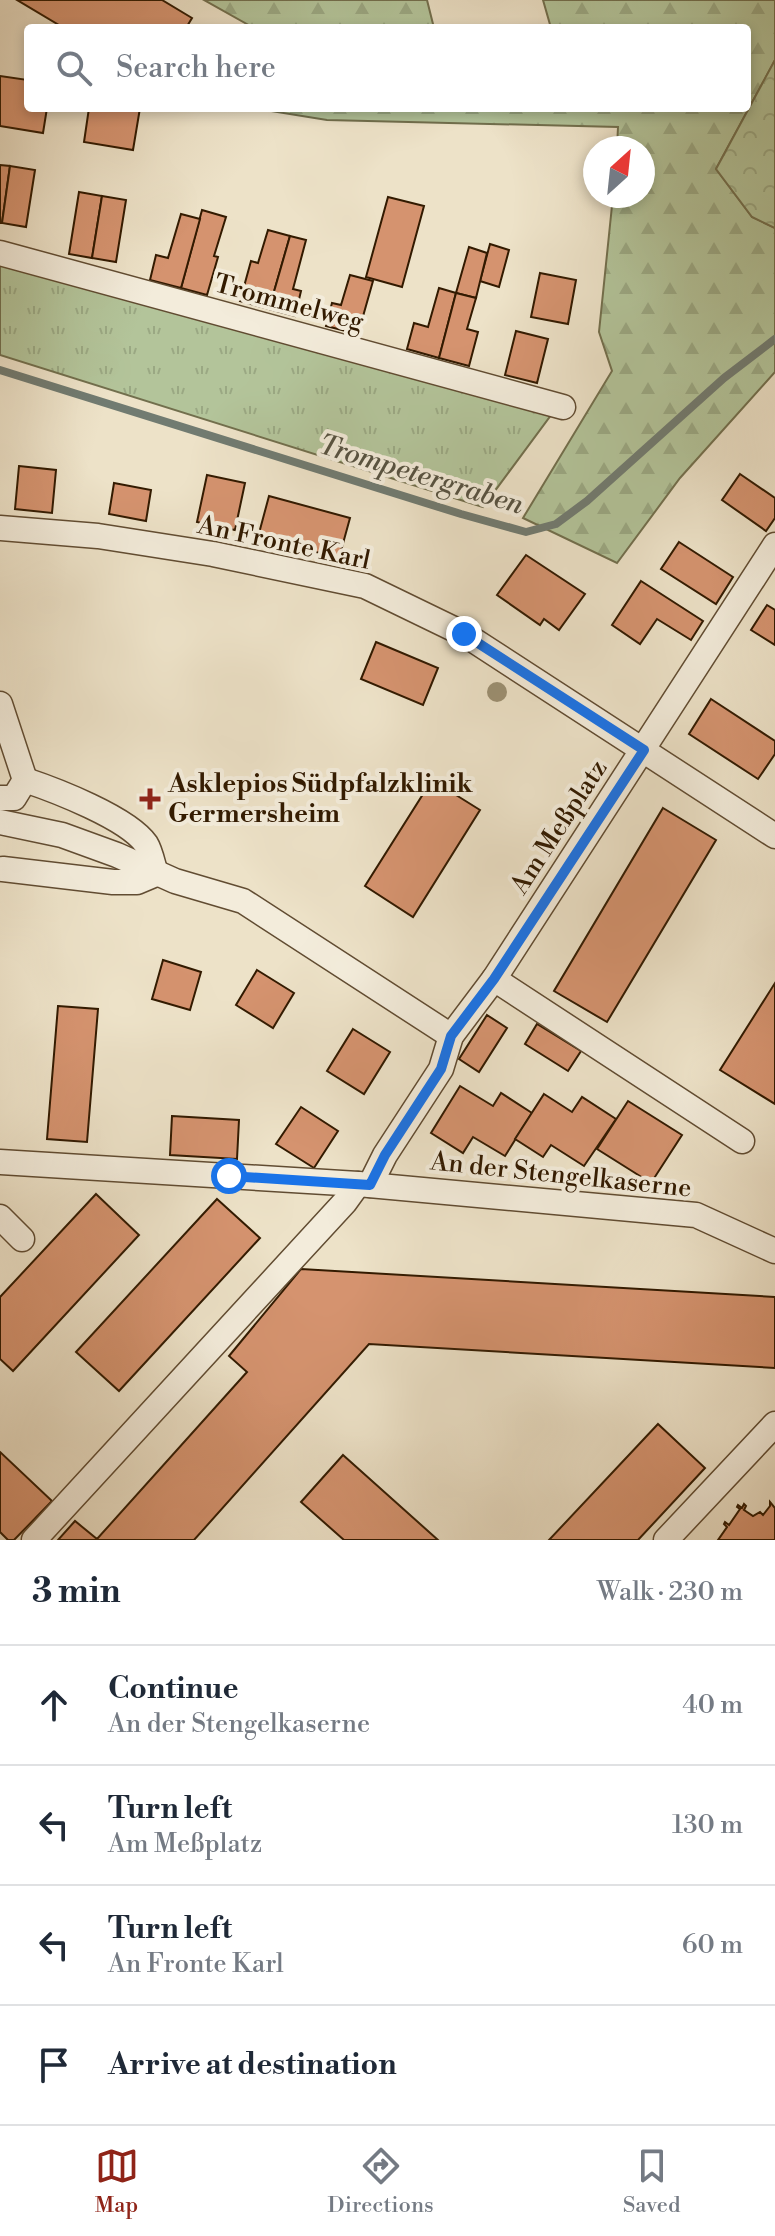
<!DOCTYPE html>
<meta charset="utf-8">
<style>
body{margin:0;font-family:"Libre Bodoni",serif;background:#f6f6f7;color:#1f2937}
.compass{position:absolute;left:583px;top:136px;width:72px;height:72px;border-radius:50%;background:#fff;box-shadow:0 4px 12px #0003;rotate:27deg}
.stop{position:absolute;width:24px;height:24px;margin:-18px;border:6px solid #1a73e8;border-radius:50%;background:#fff}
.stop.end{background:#1a73e8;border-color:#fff;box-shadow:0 2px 8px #0008}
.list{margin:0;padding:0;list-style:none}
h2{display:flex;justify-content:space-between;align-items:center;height:104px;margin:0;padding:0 32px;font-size:34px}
h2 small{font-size:26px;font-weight:400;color:#747a83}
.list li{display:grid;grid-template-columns:52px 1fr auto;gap:24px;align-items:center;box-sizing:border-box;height:120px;padding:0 32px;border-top:2px solid #e0e1e3}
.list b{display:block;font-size:30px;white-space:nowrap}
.list p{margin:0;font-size:26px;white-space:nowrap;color:#747a83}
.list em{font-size:26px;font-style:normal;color:#747a83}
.icon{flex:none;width:44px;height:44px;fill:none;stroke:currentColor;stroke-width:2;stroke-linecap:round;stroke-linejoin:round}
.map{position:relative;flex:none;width:775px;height:1540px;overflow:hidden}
.search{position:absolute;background:#fff;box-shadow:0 4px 12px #0003;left:24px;right:24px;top:24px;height:88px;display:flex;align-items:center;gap:20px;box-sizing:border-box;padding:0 28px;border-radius:8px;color:#747a83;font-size:30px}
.sheet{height:584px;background:#fff}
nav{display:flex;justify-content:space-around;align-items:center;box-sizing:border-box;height:112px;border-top:2px solid #e0e1e3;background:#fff;font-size:22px;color:#747a83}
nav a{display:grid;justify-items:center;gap:4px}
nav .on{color:#8f2418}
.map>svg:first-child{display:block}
.grass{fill:url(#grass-tufts);stroke:#726f4d;stroke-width:2}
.forest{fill:url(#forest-firs);stroke:#726f4d;stroke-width:2}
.park{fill:url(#park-crowns);stroke:#726f4d;stroke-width:2}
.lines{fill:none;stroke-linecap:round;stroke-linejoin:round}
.stream{stroke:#717b71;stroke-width:8}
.building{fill:#d5936f;stroke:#321a00;stroke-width:2}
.minor-casing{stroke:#614c32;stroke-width:27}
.minor{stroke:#f3ecdb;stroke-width:24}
.tree{fill:#9c9073}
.route{stroke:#1a73e8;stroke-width:10}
.poi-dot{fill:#8f2418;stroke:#f3ecdb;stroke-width:3}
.labels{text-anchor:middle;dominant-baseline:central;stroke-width:8;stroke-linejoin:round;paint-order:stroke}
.street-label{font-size:26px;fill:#321a00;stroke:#f3ecdb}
.poi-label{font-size:26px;font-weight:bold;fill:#321a00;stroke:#f3ecdb;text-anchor:start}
.water-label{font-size:28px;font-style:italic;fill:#575342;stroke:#f3ecdb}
</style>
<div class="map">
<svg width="775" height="1540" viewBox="0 0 775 1540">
<defs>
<pattern id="grass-tufts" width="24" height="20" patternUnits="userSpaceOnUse" patternTransform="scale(2)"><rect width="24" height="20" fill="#b3c49a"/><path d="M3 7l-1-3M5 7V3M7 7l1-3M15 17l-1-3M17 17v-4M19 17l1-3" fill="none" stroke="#9aa883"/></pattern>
<pattern id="forest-firs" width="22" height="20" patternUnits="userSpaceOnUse" patternTransform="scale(2)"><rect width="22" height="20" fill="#b3c49a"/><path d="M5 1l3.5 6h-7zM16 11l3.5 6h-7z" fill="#9aa883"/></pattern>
<pattern id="park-crowns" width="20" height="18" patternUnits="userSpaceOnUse" patternTransform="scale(2)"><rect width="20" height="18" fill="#b3c49a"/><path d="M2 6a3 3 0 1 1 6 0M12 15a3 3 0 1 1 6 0" fill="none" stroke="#9aa883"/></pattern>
</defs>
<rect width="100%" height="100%" fill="#ede2c8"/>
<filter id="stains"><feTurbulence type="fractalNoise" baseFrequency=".0025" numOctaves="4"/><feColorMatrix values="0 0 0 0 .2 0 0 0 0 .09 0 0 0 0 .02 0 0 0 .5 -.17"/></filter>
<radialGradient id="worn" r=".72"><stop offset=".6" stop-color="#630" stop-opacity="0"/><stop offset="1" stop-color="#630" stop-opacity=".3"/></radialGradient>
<path class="grass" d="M0 261 554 411 483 507 0 355Z"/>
<g class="forest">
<path d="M204 0H427L434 28H254Z"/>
<path d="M543 0H775V60L716 169 752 217 775 228V372L680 478 617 563 523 518 612 371 599 332 613 196H643V148H617L618 127 327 120 253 108H747V28H551Z"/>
</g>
<path class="park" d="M775 60V228L752 217 716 169Z"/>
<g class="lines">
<path class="stream" d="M0 370 461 514 526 532 556 524 587 501 724 378 775 339"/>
</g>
<g class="building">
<path d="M17 0H162L192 18 186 28H64Z"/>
<path d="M0 76 28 80V108H47L43 133 0 126Z"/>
<path d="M89 108H140L133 150 84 142Z"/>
<path d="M0 165 10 166 2 223H0Z"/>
<path d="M10 166 35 170 26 227 2 223Z"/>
<path d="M79 192 102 196 92 258 69 254Z"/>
<path d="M102 196 126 200 116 262 92 258Z"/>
<path d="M388 197 424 206 402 287 366 277Z"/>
<path d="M202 210 226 217 214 256 218 257 207 295 181 288Z"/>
<path d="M181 214 200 219 181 288 150 280 156 255 168 258Z"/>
<path d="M268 230 290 236 269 309 240 301 251 261 258 263Z"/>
<path d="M290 236 306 240 293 289 301 291 295 316 269 309Z"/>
<path d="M490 244 509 250 499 287 480 281Z"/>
<path d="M469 247 487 253 476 298 456 293Z"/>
<path d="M540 273 576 280 568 324 531 317Z"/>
<path d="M350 275 373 281 358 334 326 326 332 303 341 305Z"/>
<path d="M439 288 456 293 439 358 407 349 414 323 428 327Z"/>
<path d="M456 293 476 298 467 329 478 332 469 366 439 358Z"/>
<path d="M516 331 548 339 537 383 505 375Z"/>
<path d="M19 466 56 470 52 513 15 509Z"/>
<path d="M740 474 775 498V518L766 531 722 500Z"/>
<path d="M207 475 245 483 235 530 197 522Z"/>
<path d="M114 483 151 490 146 521 109 514Z"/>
<path d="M269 496 350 518 339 558 258 537Z"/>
<path d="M679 542 733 577 716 604 661 569Z"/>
<path d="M526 555 585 594 559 630 544 619 540 625 497 595Z"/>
<path d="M641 581 703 621 691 640 657 619 640 644 612 625Z"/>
<path d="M767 605 775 610V645L751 630Z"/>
<path d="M376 642 438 668 423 705 361 679Z"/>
<path d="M711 699 775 741V754L758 779 689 734Z"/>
<path d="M432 780 480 810 413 917 365 886Z"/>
<path d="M663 808 716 840 607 1022 554 991Z"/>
<path d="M163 960 201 972 190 1010 152 999Z"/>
<path d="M257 970 294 993 273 1028 236 1005Z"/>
<path d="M775 983V1104L720 1070Z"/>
<path d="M58 1006 98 1009 87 1142 47 1139Z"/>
<path d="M487 1015 507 1028 479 1072 459 1059Z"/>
<path d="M537 1024 581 1051 568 1071 525 1044Z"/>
<path d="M353 1029 390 1052 364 1094 327 1071Z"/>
<path d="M460 1086 493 1106 501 1093 532 1113 505 1156 473 1137 463 1153 431 1133Z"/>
<path d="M544 1094 572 1112 582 1097 616 1119 584 1166 551 1145 543 1157 515 1139Z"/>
<path d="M628 1101 682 1135 651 1183 597 1149Z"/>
<path d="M301 1107 338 1131 314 1168 276 1144Z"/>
<path d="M172 1116 239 1120 237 1159 170 1155Z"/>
<path d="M96 1194 139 1235 13 1371 0 1359V1297Z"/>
<path d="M217 1199 260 1238 119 1391 76 1352Z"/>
<path d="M301 1269 775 1297V1368L369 1344 194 1540H58L75 1521 97 1539 247 1372 229 1356Z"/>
<path d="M658 1424 705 1468 638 1540H549Z"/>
<path d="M0 1452 52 1501 14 1540H8L0 1532Z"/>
<path d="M343 1455 438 1540H344L301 1502Z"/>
<path d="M770 1502 775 1508V1540H718L727 1527 724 1524 725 1522 729 1525 740 1509 737 1507 738 1505 742 1508 744 1504 746 1506 744 1510 753 1516 760 1512 763 1515 770 1506Z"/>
</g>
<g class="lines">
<g class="minor-casing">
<g id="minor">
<path d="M0 253 563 407"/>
<path d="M0 528 98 536 213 554 365 586 464 634 775 836"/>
<path d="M0 704 25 780 14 798H0"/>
<path d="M25 780C55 790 128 818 146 844 151 852 153 865 156 874"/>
<path d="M0 822 62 835 117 855 175 881 243 901 451 1036"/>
<path d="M3 869 113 882H137L156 874"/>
<path d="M494 979 742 1141"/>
<path d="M0 1162 358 1184 696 1215 775 1251"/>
<path d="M370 1185 385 1155 441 1069 451 1036 494 979 775 545"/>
<path d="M0 1217 22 1239"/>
<path d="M34 1540 345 1202 358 1184"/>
<path d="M666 1540 775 1424"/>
</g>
</g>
<use href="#minor" class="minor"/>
</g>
<circle class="tree" cx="497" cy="692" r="10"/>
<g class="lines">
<path class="route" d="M229 1176 370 1185 385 1155 441 1069 451 1036 494 979 644 750 464 634"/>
</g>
<path class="poi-dot" d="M146 787h8v8h8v8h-8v8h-8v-8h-8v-8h8z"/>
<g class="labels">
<g class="street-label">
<text transform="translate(289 303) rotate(15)">Trommelweg</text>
<text transform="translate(284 543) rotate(12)">An Fronte Karl</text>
<text transform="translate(559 827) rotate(-57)">Am Meßplatz</text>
<text transform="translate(561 1175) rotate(6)">An der Stengelkaserne</text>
</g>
<g class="poi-label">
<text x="168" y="784">Asklepios Südpfalzklinik<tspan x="168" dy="30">Germersheim</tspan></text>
</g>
<g class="water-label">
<text transform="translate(421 475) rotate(17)">Trompetergraben</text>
</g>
</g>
<rect width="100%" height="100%" filter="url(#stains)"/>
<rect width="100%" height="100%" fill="url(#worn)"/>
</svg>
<svg class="compass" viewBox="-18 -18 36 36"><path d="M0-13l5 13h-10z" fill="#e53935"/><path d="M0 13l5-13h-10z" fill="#747a83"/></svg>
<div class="stop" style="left:229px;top:1176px"></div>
<div class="stop end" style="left:464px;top:634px"></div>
<div class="search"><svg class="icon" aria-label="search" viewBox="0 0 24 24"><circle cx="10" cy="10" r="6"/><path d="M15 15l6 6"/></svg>Search here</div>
</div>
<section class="sheet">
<h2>3 min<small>Walk · 230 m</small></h2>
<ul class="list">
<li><svg class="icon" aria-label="ahead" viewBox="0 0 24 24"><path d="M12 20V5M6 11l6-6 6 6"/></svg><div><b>Continue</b><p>An der Stengelkaserne</p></div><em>40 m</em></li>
<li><svg class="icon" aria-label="left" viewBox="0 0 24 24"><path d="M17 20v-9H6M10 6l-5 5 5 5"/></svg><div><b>Turn left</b><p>Am Meßplatz</p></div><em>130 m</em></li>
<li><svg class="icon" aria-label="left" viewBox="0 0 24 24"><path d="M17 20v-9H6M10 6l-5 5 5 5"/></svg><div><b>Turn left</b><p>An Fronte Karl</p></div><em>60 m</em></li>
<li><svg class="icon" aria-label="arrive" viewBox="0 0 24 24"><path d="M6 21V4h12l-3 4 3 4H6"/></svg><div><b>Arrive at destination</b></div></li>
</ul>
</section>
<nav>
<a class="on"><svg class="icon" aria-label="map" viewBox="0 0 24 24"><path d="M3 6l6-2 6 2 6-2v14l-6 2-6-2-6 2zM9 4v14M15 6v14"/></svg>Map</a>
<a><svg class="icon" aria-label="directions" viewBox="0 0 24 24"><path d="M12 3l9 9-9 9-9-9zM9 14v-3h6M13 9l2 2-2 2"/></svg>Directions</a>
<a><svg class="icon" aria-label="saved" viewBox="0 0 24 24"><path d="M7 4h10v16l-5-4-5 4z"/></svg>Saved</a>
</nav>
